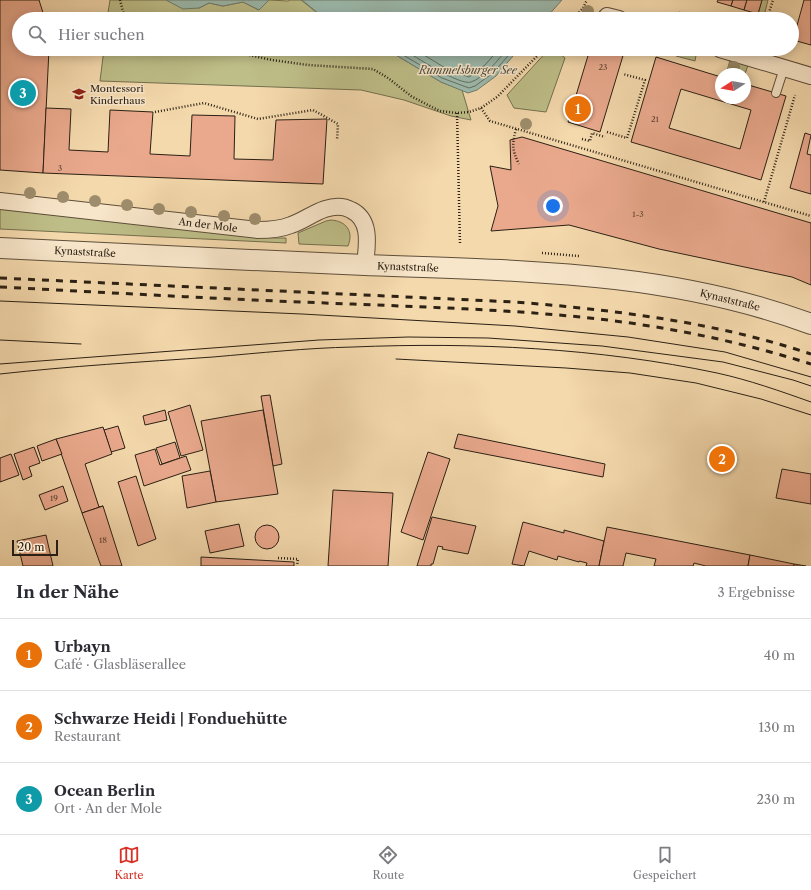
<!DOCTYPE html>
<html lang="de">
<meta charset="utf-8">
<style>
body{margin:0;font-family:"Libre Caslon Text",serif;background:#f2f2f3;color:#2b2b33}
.compass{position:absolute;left:715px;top:68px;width:36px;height:36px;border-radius:50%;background:#fff;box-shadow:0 2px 10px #0003;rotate:259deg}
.scale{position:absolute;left:12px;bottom:10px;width:46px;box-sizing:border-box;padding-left:4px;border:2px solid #2b2014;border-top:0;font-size:11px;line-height:14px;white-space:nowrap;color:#2b2014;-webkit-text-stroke:3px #f8e6ca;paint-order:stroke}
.you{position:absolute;left:553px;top:206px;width:14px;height:14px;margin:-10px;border:3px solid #fff;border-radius:50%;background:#1a73e8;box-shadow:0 0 0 6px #1a73e833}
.badge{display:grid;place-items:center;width:26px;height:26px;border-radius:50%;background:#d93025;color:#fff;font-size:13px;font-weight:700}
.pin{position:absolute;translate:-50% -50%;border:2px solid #fff;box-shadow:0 1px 4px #0006}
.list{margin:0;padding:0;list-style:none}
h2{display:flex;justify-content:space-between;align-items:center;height:52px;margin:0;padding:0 16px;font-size:17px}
h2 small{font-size:13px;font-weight:400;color:#7c7c81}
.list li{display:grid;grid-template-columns:26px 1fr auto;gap:12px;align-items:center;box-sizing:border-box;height:72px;padding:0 16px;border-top:1px solid #e1e1e2}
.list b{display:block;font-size:15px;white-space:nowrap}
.list p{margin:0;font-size:13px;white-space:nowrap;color:#7c7c81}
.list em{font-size:13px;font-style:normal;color:#7c7c81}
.icon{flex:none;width:22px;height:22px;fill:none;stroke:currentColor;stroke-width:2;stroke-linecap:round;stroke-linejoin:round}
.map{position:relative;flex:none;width:811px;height:566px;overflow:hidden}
.search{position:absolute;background:#fff;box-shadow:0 2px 10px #0003;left:12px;right:12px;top:12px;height:44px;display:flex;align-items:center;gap:10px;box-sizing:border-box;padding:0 14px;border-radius:22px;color:#7c7c81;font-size:15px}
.sheet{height:268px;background:#fff}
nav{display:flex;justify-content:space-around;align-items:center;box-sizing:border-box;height:56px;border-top:1px solid #e1e1e2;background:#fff;font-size:11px;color:#7c7c81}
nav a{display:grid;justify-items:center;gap:2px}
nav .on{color:#d93025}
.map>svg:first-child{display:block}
.green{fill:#bebe88;stroke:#746f4e}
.water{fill:#9cbaad;stroke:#6f7c70}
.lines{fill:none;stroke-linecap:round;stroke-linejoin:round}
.shore{stroke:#646d60;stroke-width:1}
.building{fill:#eaa98d;stroke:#2b2014;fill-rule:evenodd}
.service-casing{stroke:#5d4e3a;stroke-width:10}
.minor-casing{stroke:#5d4e3a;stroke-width:18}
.tertiary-casing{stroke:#5d4e3a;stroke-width:22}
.path{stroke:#2b2014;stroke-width:2.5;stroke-dasharray:1 2;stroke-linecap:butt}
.service{stroke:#f8e6ca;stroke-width:8}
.minor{stroke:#f8e6ca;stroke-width:16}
.tertiary{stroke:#f8e6ca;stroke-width:20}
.tram{stroke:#2b2014;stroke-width:1}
.rail{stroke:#2b2014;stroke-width:3;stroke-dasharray:7 7;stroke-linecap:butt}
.tree{fill:#9e8d6c}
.labels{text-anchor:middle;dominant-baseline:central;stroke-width:3;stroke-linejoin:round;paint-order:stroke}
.number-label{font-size:8px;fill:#5b4232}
.poi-label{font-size:10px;fill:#2b2014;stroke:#f8e6ca;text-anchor:start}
.street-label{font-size:10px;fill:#2b2014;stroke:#f8e6ca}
.water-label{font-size:11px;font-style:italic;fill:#4d4e42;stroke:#f8e6ca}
</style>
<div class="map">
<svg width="811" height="566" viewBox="0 0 811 566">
<rect width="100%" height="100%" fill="#f4d9ad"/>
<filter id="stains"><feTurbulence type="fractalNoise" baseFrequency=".005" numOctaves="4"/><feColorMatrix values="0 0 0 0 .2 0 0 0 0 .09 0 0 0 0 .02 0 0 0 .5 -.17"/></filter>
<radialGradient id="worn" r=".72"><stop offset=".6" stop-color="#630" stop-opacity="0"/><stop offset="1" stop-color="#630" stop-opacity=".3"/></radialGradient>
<g class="green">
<path d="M110 0H166L199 8 209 3 223 6 243 2 259 10 269 0 288 1 290 0H301L325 19H107Z"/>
<path d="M762 0H768L764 16 758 14Z"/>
<path d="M679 12 692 16 691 19H677Z"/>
<path d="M104 49H386L441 82 462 90 471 120 451 116 404 100 361 90 100 81Z"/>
<path d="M549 49H554L565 58 546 112 514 108 507 95Z"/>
<path d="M678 49 697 50 695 61 676 56Z"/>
<path d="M730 60 748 65 745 74H738L727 71Z"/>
<path d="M0 209 264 238H286V243L0 229Z"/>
<path d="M331 220C346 221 354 231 348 246L299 244 298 233 326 221Z"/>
</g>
<g class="water">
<path d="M166 0H269L259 10 243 2 223 6 209 3 199 8 183 9Z"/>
<path d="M302 0H562L545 19H325Z"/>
<path d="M386 49H519L496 76 477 90 468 93 441 82Z"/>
</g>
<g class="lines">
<g class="shore">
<path d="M393 49 442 78 469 88 475 86 493 73 514 49"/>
<path d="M403 49C414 56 460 86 471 82 484 78 499 59 507 49"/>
<path d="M414 49 447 69 469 77 485 65 499 49"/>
</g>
</g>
<g class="building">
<path d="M0 0H39L45 19H19V49H49L43 173 0 170Z"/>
<path d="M718 0H733L731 6 717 2Z"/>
<path d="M733 0H747L744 10 731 6Z"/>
<path d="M747 0H762L758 14 744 10Z"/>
<path d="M804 0H811V45L793 40Z"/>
<path d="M590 49H625L600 132 568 122Z"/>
<path d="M656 57 721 77V98H745V84L786 96 761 180 631 142ZM681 89 751 110 740 149 669 128Z"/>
<path d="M46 108 71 109 69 150 108 152 110 110 153 112 150 154 190 156 192 115 235 116 234 159 273 160 276 120 327 119 323 184 43 173Z"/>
<path d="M805 133 811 135 807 154 811 155V194L790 188Z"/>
<path d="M522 137 811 223V285L792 277 659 249 569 225 491 231 498 206 490 166 511 170 510 140Z"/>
<path d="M270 395 282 464 273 466 261 396Z"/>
<path d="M190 405 203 450 181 456 168 412Z"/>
<path d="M165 410 167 420 145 425 143 416Z"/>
<path d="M263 410 278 494 216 502 201 421Z"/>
<path d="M118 426 125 448 111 452 104 430Z"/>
<path d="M103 427 112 454 85 464 99 507 103 506 82 513 56 439Z"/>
<path d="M458 434 605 464 603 477 454 448Z"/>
<path d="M56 439 62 454 42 461 37 446Z"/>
<path d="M175 442 180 458 162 464 156 448Z"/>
<path d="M34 447 40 463 29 467 32 476 23 480 14 454Z"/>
<path d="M155 449 160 465 186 456 191 470 144 486 135 455Z"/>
<path d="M428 452 450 459 423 540 401 532Z"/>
<path d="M11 454 19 475 0 482V458Z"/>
<path d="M782 469 811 474V504L776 498Z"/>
<path d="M210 471 216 502 187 508 182 476Z"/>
<path d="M136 476 156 539 138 546 118 482Z"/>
<path d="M63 486 68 501 45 510 39 495Z"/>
<path d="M333 490 393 493 388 566H328Z"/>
<path d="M103 506 122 566H101L82 513Z"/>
<path d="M432 517 476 526 468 554 442 549 443 547 438 546 433 564H431V566H417Z"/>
<path d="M523 522 564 533V530L604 541 599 566H586L587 563 579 561V562L558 556 557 560 529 551 524 566 512 564Z"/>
<path d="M239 524 244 546 210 553 205 531Z"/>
<circle cx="267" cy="537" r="12"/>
<path d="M607 527 750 555 748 566H706L694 563 693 566H654L656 559 626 553 623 566H599Z"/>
<path d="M46 535 53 566H23L17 541Z"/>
<path d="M750 555 794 564V566H748Z"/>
<path d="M201 557 294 562V566H201Z"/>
<path d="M794 564 806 566H794Z"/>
</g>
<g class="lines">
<g class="service-casing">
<path id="service" d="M776 93 784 68"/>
</g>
<g class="minor-casing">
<g id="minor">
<path d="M607 16 619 19"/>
<path d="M720 49 811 76"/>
<path d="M0 201 258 230C269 230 281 229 291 225 303 221 313 213 325 209 334 206 342 205 351 210 372 220 367 246 365 265"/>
</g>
</g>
<g class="tertiary-casing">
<path id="tertiary" d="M0 248C122 254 243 260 365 265 518 271 666 270 811 324"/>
</g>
<g class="path">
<path d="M120 0 125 19"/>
<path d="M583 8 594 12"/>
<path d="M573 19 583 8 587 0"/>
<path d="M767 19 773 0"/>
<path d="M208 49 231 51 272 60 308 65 373 69 388 78 411 96 424 103 440 111 457 113 469 112 481 108 497 97 544 49"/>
<path d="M481 108 490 121 811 216"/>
<path d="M155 112 204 103 258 119 313 110 338 124 337 140"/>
<path d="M457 113 460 244"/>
<path d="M516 129C512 144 512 150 519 164"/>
<path d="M607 132 627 138 645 80 623 74"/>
<path d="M582 139 590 141 592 133 605 137"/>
<path d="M764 202 795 95"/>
<path d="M542 253 579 256"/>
<path d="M278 558 298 559 297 566"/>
</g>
<use href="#service" class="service"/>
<use href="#minor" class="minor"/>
<use href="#tertiary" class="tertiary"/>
<g class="tram">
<path d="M0 301 302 314 515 326 628 337 725 352 811 377"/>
<path d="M0 340 81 344"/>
<path d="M396 359 566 368 630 373 696 383 761 399 811 415"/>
<path d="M0 364 319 340 408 337 488 338 602 346 723 362 793 380 811 386"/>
<path d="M0 374C71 366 142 362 213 357 260 353 306 348 353 347 473 342 599 348 717 373 749 380 780 391 811 402"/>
</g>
<g class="rail">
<path d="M0 278 515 302C615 310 715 322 811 354"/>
<path d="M0 287C118 293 235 300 353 304 421 307 490 309 558 315 644 322 729 338 811 364"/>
</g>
</g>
<g class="tree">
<circle cx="588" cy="11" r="6"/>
<circle cx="734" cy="67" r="6"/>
<circle cx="526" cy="124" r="6"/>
<circle cx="30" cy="193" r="6"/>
<circle cx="63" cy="197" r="6"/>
<circle cx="95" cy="201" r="6"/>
<circle cx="127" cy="205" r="6"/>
<circle cx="159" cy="209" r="6"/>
<circle cx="191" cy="212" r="6"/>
<circle cx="224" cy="216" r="6"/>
<circle cx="255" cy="219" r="6"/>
</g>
<defs>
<g id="school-bare" transform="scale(1.08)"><path d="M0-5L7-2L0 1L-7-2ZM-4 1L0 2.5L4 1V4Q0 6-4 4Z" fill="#8f2418" stroke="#f8e6ca" stroke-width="2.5" paint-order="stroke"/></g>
</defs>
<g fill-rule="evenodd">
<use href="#school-bare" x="79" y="94"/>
</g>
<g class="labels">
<g class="number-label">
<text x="603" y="67">23</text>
<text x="655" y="119">21</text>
<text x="60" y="168">3</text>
<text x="638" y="214">1-3</text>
<text x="54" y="498">19</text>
<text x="103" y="540">18</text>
</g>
<g class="poi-label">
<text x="90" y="88">Montessori<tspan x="90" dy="12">Kinderhaus</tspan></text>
</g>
<g class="street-label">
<text transform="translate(208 225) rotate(7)">An der Mole</text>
<text transform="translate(85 252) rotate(3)">Kynaststraße</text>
<text transform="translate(408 267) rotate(2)">Kynaststraße</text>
<text transform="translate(730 300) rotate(14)">Kynaststraße</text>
</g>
<g class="water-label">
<text x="468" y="70">Rummelsburger See</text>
</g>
</g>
<rect width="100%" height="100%" filter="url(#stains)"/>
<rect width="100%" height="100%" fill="url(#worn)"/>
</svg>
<svg class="compass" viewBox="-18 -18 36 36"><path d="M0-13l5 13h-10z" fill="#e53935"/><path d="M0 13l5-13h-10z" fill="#7c7c81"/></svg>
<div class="scale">20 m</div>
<div class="you"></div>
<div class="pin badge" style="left:578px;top:109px;background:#e8710a">1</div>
<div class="pin badge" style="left:722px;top:459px;background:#e8710a">2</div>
<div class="pin badge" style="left:23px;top:93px;background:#0f9aa8">3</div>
<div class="search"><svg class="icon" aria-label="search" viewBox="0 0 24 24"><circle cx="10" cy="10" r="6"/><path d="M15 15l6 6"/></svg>Hier suchen</div>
</div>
<section class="sheet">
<h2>In der Nähe<small>3 Ergebnisse</small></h2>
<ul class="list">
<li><span class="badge" style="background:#e8710a">1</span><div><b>Urbayn</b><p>Café · Glasbläserallee</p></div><em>40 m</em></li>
<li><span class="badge" style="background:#e8710a">2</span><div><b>Schwarze Heidi | Fonduehütte</b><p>Restaurant</p></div><em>130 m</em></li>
<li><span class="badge" style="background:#0f9aa8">3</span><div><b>Ocean Berlin</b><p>Ort · An der Mole</p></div><em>230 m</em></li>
</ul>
</section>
<nav>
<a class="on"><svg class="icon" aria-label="map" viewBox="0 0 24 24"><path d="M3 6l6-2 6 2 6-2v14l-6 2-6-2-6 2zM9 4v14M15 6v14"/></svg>Karte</a>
<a><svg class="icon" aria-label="directions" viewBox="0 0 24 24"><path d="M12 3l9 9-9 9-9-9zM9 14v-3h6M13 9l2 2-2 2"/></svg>Route</a>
<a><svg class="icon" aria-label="saved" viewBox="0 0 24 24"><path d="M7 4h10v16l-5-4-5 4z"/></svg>Gespeichert</a>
</nav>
